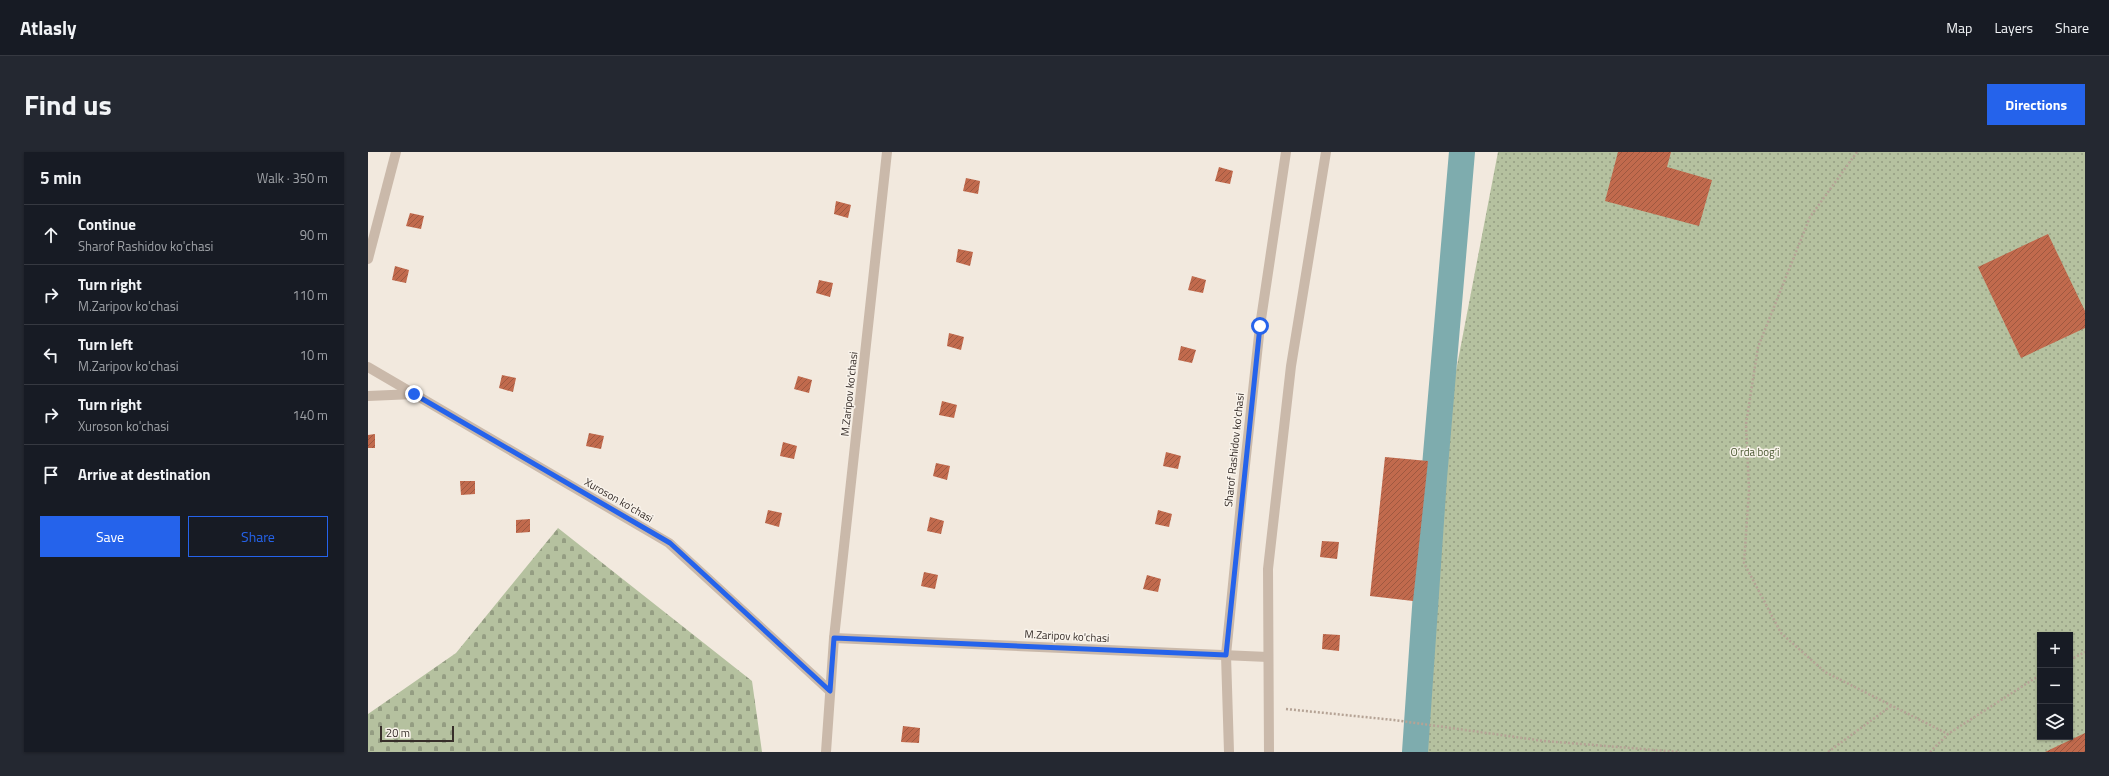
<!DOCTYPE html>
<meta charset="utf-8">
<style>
body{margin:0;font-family:"Titillium Web",sans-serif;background:#242831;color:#f1f3f6}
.controls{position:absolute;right:12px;bottom:12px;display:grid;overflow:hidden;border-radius:0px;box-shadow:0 1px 3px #0004}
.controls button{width:36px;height:36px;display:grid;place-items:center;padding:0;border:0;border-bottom:1px solid #363941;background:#171b24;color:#f1f3f6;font:20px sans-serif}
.scale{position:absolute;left:12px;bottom:10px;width:74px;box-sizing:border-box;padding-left:4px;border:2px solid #372e2a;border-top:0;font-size:11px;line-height:14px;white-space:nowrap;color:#372e2a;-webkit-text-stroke:3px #f9f3eb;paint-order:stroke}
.stop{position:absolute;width:12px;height:12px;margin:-9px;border:3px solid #2563eb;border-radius:50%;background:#fff}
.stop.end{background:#2563eb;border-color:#fff;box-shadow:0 1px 4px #0008}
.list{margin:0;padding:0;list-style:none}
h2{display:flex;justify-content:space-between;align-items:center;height:52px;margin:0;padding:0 16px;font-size:17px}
h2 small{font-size:13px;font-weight:400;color:#9ea1a6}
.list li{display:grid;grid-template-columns:26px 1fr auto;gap:12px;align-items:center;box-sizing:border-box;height:60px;padding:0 16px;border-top:1px solid #363941}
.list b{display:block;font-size:15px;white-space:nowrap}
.list p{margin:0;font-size:13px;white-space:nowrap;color:#9ea1a6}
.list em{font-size:13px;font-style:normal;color:#9ea1a6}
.actions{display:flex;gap:8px;padding:12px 16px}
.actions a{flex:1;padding:9px 0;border:1px solid #2563eb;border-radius:0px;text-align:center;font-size:14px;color:#2563eb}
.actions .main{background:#2563eb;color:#fff}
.icon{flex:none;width:22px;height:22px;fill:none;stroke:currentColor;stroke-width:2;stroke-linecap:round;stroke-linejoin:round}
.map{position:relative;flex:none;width:1717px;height:600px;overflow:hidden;border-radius:0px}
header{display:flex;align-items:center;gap:24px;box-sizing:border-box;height:56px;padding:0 20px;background:#171b24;border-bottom:1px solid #363941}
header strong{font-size:19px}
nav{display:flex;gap:22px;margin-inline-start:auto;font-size:14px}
.intro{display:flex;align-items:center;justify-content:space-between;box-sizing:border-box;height:96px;padding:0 24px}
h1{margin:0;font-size:28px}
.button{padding:10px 18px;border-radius:0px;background:#2563eb;color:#fff;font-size:14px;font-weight:700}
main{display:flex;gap:24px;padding:0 24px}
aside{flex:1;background:#171b24;border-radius:0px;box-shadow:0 1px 3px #0004}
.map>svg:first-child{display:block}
.cemetery{fill:url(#cemetery-stones)}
.park{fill:url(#park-dots);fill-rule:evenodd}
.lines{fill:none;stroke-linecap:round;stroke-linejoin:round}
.canal{stroke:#7eacae;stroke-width:26}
.building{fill:url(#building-hatch)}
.path{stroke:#b5a395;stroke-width:2.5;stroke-dasharray:2 2;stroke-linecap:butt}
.minor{stroke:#cab9aa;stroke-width:10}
.route{stroke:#2563eb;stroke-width:5}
.labels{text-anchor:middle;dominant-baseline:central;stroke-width:3;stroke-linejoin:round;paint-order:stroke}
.street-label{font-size:11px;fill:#372e2a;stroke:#f9f3eb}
.park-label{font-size:11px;fill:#47552e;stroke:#f9f3eb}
</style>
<header>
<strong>Atlasly</strong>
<nav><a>Map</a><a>Layers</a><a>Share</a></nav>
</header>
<div class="intro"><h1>Find us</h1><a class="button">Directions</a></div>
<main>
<aside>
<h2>5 min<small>Walk · 350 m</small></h2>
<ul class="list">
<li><svg class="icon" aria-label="ahead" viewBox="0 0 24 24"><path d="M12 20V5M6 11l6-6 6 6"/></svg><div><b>Continue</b><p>Sharof Rashidov ko'chasi</p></div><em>90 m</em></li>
<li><svg class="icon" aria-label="right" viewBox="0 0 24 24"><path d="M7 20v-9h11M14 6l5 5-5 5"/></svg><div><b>Turn right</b><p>M.Zaripov ko'chasi</p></div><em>110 m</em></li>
<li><svg class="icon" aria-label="left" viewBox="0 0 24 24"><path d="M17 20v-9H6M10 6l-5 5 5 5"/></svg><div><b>Turn left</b><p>M.Zaripov ko'chasi</p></div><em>10 m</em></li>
<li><svg class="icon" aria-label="right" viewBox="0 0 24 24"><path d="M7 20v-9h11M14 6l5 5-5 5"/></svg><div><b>Turn right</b><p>Xuroson ko'chasi</p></div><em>140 m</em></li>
<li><svg class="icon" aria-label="arrive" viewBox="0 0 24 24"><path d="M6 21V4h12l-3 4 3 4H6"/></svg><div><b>Arrive at destination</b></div></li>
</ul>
<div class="actions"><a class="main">Save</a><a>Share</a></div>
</aside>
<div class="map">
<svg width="1717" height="600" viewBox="0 0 1717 600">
<defs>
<pattern id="cemetery-stones" width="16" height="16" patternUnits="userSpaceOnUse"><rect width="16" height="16" fill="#b5c19f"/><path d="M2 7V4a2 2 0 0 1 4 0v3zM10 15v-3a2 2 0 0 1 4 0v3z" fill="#949d82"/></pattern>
<pattern id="park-dots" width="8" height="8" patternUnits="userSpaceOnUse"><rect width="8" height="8" fill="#b5c19f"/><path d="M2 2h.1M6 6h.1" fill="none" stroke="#949d82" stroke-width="1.8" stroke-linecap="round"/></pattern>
<pattern id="building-hatch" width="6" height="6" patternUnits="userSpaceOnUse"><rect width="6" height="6" fill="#c16a4d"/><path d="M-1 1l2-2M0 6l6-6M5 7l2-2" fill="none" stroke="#9e5840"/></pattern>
</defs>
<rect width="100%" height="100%" fill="#f2e9de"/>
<path class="cemetery" d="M190 376 384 529 394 600H0V562L88 501Z"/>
<path class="park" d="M1130 0H1717V600H1056L1078 271ZM1672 483H1702V585H1672Z"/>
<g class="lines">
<path class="canal" d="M1047 600 1066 326 1094 0"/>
</g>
<g class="building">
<path d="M1250 0H1303L1299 15 1344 28 1331 74 1237 49Z"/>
<path d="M851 15 865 19 862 32 847 29Z"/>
<path d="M598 26 612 29 610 42 595 39Z"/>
<path d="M468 49 483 53 480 66 466 62Z"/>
<path d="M42 61 56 64 53 77 38 74Z"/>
<path d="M1680 82 1717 159V176L1653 206 1610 115Z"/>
<path d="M590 97 605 100 602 114 588 110Z"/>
<path d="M27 114 41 118 38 131 24 128Z"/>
<path d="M824 124 838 128 835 141 820 138Z"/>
<path d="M451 128 465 131 462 145 448 141Z"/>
<path d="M581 181 596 185 593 198 579 194Z"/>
<path d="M813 194 828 198 824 211 810 208Z"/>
<path d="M134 223 148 226 145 240 131 236Z"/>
<path d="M430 224 444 228 441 241 426 237Z"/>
<path d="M574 249 589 253 586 266 571 263Z"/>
<path d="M221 281 236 284 233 297 218 294Z"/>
<path d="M7 282V296H0V283Z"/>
<path d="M415 290 429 294 426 307 412 304Z"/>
<path d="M798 300 813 304 810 317 795 314Z"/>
<path d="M1017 305 1060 309 1045 449 1002 444Z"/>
<path d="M568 311 582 314 579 328 565 324Z"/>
<path d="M92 329H107V342L93 343Z"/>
<path d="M400 358 414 361 411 375 397 371Z"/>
<path d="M790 358 804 362 801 375 787 372Z"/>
<path d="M562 365 576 369 573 382 559 379Z"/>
<path d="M162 367V380L148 381V368Z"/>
<path d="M954 389 971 390 969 407 952 405Z"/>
<path d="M556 420 570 423 567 437 553 434Z"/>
<path d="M779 423 793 427 790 440 775 437Z"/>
<path d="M955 482 972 483 971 499 954 497Z"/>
<path d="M535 574 552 576 551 591 533 590Z"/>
<path d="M1717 581V600H1677Z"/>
</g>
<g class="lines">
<g class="path">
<path d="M1489 0 1442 65 1390 195 1378 272 1381 338 1376 411 1413 481 1457 520 1580 582"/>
<path d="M1702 508 1717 500"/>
<path d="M918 557 1026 568 1176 589 1312 600"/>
<path d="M1460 600 1523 554"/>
<path d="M1562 600 1580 582 1672 523"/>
</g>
<g class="minor">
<path d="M0 107 28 0"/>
<path d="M0 215 301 391 462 539"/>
<path d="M0 244 46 242"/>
<path d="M466 486 900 505"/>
<path d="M458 600 466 486 519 0"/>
<path d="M861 600 858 503 874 341 892 174 918 0"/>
<path d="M901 600 900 417 923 214 958 0"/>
</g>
</g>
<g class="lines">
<path class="route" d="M46 242 302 391 462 539 466 486 858 503 892 174"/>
</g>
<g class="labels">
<g class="street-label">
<text transform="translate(481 242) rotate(-84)">M.Zaripov ko'chasi</text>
<text transform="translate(866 298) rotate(-84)">Sharof Rashidov ko'chasi</text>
<text transform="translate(251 348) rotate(30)">Xuroson ko'chasi</text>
<text transform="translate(699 484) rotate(3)">M.Zaripov ko'chasi</text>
</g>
<g class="park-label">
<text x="1387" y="300">O’rda bog’i</text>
</g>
</g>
</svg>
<div class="controls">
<button>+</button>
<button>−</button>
<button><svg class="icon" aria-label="layers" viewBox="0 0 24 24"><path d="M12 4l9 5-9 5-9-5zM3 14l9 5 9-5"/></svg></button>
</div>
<div class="scale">20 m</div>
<div class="stop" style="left:892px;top:174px"></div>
<div class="stop end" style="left:46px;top:242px"></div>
</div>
</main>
